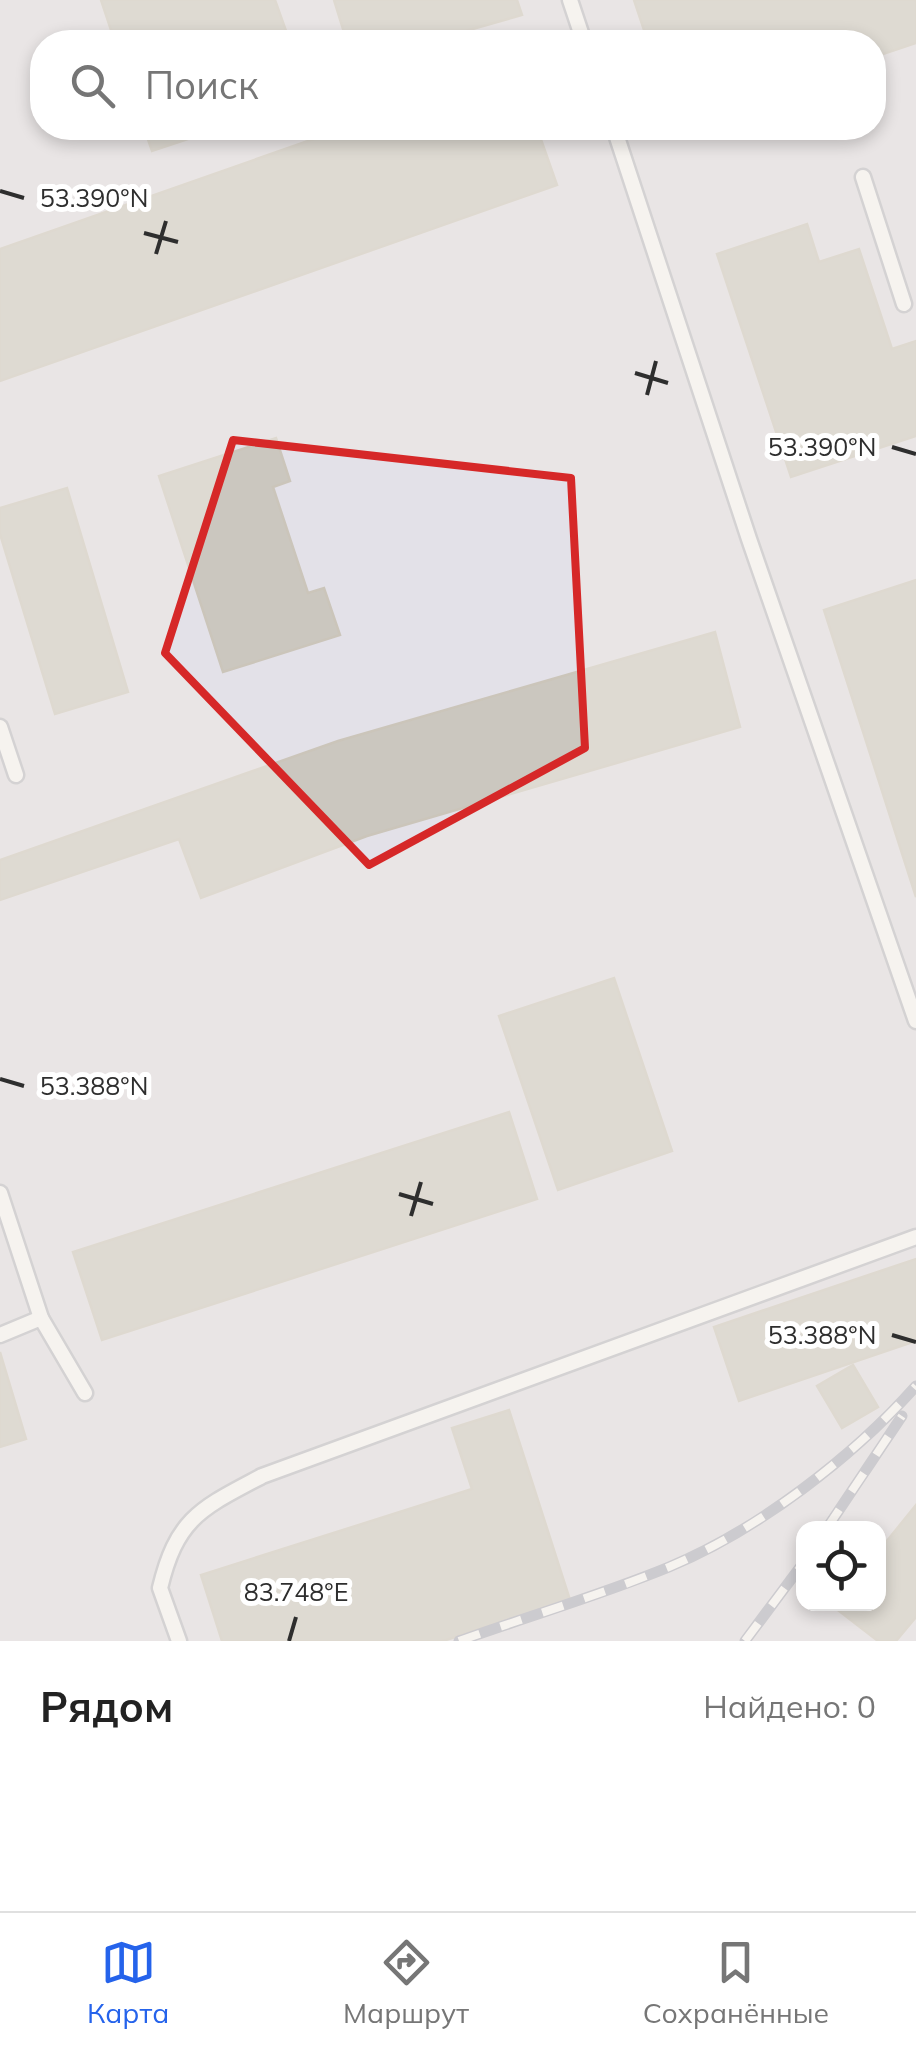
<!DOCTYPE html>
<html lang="ru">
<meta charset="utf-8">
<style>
body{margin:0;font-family:Mulish,sans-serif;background:#f2f2f2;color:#222}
.controls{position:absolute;right:30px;bottom:30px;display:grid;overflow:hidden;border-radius:20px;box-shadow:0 5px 15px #0003}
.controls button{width:90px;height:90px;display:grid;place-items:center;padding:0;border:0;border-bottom:2px solid #e0e0e0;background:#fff;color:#222;font:50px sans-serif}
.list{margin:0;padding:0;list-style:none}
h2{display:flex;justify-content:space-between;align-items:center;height:130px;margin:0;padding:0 40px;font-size:42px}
h2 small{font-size:32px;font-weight:400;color:#767676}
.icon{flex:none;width:55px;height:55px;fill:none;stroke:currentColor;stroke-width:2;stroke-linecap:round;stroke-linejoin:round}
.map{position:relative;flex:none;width:916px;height:1641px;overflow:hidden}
.search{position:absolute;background:#fff;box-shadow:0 5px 15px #0003;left:30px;right:30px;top:30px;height:110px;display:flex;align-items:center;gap:25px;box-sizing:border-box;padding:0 35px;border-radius:40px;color:#767676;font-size:38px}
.sheet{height:270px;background:#fff}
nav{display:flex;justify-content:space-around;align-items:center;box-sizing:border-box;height:140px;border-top:2px solid #e0e0e0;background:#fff;font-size:28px;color:#767676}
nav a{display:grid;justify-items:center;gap:5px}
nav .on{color:#2563eb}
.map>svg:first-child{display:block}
.industrial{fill:#e3e1e8;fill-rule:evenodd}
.building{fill:#cbc7bf;stroke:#cbc5ba;stroke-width:2.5}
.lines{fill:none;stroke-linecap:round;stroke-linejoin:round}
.lane-casing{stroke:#b4b7c1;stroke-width:19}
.lane{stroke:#fff;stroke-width:14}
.rail-casing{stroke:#a3a6b8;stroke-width:11}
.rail{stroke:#fff;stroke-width:8;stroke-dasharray:22;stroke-linecap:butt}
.marked{fill:none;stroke:#d62828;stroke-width:8;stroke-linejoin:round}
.ticks{fill:none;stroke:#2e2e2e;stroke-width:4}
.ticks-label{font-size:25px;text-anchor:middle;fill:#2e2e2e;stroke:#fff;stroke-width:10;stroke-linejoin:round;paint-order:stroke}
</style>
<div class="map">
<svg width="916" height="1641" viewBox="0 0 916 1641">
<rect width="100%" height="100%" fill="#efe9e1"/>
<path class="industrial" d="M0 0H916V1641H0ZM42 42H874V128H42ZM804 1528H878V1604H804Z"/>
<g class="building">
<path d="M101 0H275L290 42H115Z"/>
<path d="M334 0H517L522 15 427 42H347Z"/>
<path d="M634 0H916V43L874 57V42H648Z"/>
<path d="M144 128H221L152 151Z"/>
<path d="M345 128H537L557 185 0 381V249Z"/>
<path d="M807 224 819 262 859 249 892 349 916 341V436L791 477 717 254Z"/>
<path d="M276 438 290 481 273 487 308 593 324 588 340 635 223 672 159 476Z"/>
<path d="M67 488 128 692 55 714 0 534V508Z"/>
<path d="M916 580V897L824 610Z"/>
<path d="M715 632 740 727 367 836 201 898 179 839 0 900V860L338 741Z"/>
<path d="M614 978 672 1151 558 1190 499 1016Z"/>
<path d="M509 1112 537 1199 102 1340 73 1252Z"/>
<path d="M916 1259V1341L739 1401 714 1327Z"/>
<path d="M0 1352 26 1439 0 1447Z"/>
<path d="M853 1365 878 1407 842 1428 817 1386Z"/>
<path d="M509 1410 570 1600 443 1641H222L201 1575 472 1489 452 1428Z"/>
<path d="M916 1505V1617L896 1641H878L834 1607 878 1604V1552Z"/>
</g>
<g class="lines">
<g class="lane-casing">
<g id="lane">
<path d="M570 0 584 42"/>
<path d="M614 128 749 539 916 1021"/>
<path d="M863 177 904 304"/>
<path d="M0 727 16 775"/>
<path d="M0 1193 41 1318 85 1393"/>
<path d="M0 1335 41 1318"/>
<path d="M179 1641 160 1588C177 1517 202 1508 262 1476L916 1237"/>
</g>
</g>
<use href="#lane" class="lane"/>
<g class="rail-casing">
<g id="rail">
<path d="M827 1528 902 1416"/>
<path d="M459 1641C529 1616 601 1595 669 1567 758 1530 853 1457 916 1386"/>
<path d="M745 1641 804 1562"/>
</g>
</g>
<use href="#rail" class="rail"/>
</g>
<path d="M0 0H916V1641H0ZM233 440 571 478 585 748 369 865 165 653Z" fill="#efe9e1" fill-opacity=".55" fill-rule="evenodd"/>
<path class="marked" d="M233 440 571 478 585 748 369 865 165 653Z"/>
<path class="ticks" d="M0 191 24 198M144 233 178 242M156 254 166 221M635 373 668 383M647 395 656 361M892 447 916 454M0 1079 24 1086M399 1194 433 1204M411 1216 421 1182M892 1335 916 1342M289 1641 296 1617"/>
<g class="ticks-label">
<text x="94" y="207">53.390°N</text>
<text x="822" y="456">53.390°N</text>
<text x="94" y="1095">53.388°N</text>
<text x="822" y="1344">53.388°N</text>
<text x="296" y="1601">83.748°E</text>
</g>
</svg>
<div class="controls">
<button><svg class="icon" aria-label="locate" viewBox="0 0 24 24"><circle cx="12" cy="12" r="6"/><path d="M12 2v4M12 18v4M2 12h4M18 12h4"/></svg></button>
</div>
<div class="search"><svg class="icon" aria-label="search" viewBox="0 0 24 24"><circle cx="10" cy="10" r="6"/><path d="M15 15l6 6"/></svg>Поиск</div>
</div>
<section class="sheet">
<h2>Рядом<small>Найдено: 0</small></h2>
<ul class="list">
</ul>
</section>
<nav>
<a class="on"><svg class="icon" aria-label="map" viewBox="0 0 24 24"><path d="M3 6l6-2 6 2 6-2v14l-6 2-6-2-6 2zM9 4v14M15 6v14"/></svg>Карта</a>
<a><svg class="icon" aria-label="directions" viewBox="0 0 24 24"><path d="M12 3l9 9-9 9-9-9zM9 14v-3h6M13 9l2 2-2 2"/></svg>Маршрут</a>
<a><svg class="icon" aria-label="saved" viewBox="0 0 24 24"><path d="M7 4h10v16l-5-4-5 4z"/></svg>Сохранённые</a>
</nav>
